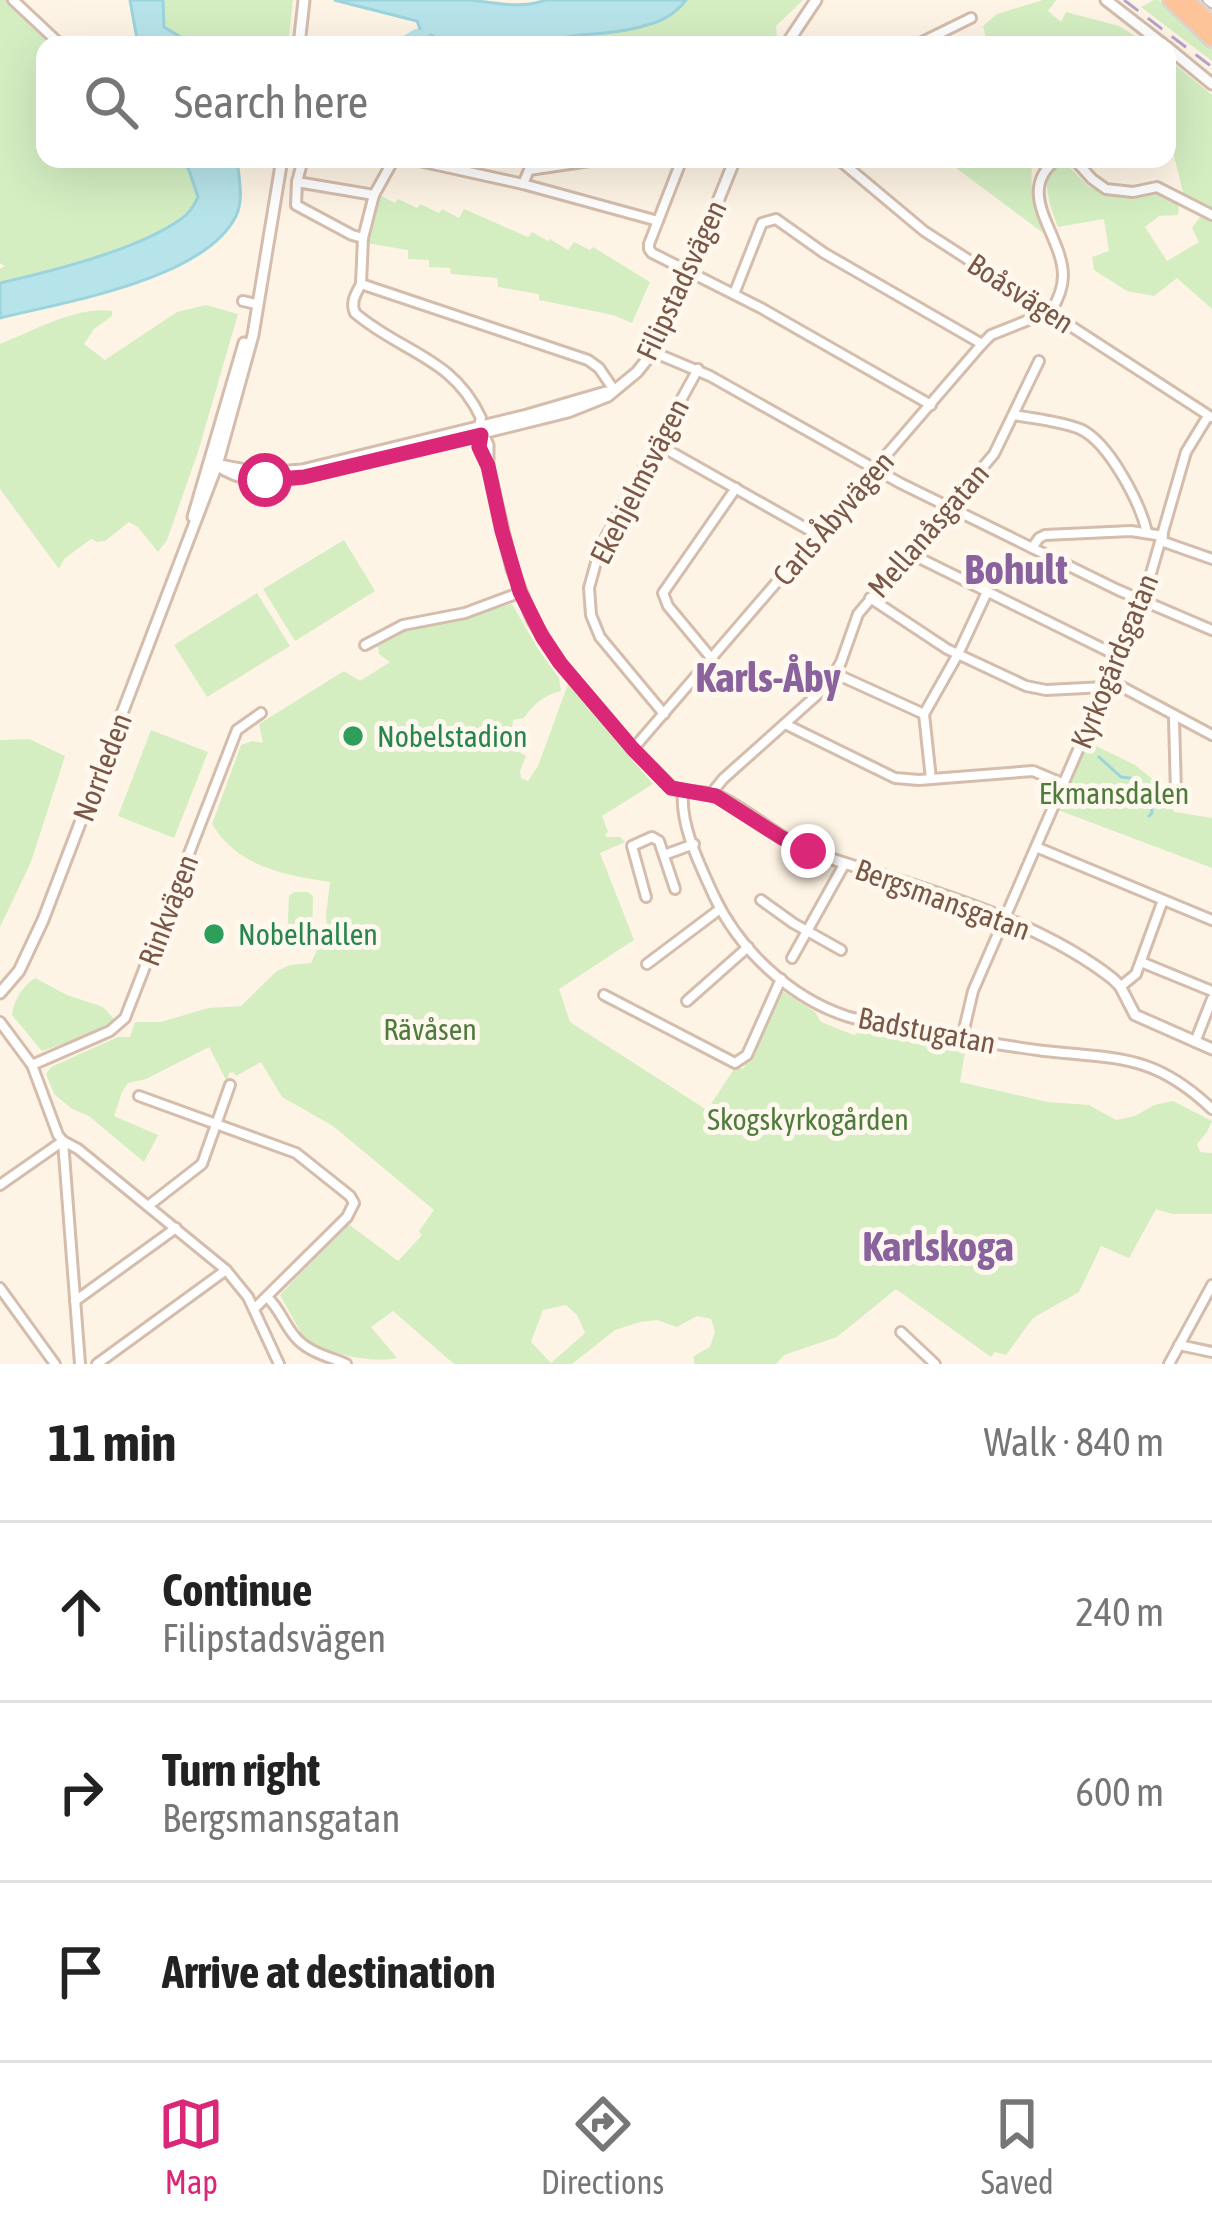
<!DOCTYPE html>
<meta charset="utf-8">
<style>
body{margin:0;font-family:"Asap Condensed",sans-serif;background:#f2f2f2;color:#222}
.stop{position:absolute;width:36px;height:36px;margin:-27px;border:9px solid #db2777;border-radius:50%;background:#fff}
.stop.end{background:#db2777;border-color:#fff;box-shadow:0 3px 12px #0008}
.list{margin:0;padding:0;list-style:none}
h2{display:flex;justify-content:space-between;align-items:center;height:156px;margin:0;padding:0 48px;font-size:51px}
h2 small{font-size:39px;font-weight:400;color:#767676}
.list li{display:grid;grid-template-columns:78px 1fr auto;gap:36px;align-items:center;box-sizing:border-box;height:180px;padding:0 48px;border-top:3px solid #e0e0e0}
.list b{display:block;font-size:45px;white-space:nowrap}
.list p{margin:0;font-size:39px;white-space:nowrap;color:#767676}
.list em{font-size:39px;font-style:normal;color:#767676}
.icon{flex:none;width:66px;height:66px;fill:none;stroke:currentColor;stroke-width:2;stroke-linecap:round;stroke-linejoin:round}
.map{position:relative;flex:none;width:1212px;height:1364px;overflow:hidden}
.search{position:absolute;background:#fff;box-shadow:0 12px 48px #0002;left:36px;right:36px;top:36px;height:132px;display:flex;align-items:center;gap:30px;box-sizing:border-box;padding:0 42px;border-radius:24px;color:#767676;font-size:45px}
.sheet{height:696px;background:#fff}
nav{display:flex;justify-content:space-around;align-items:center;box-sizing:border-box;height:168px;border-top:3px solid #e0e0e0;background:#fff;font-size:33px;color:#767676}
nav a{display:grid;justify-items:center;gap:6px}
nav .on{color:#db2777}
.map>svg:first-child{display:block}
.green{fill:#d4eec2;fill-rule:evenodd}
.water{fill:#b7e4ea;stroke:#9cd4dd;stroke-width:3}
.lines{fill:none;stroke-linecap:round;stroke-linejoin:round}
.stream{stroke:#9cd4dd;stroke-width:3}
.river{stroke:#b7e4ea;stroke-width:12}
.minor-casing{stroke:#d4bdac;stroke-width:14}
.tertiary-casing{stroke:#d4bdac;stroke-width:15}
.trunk-casing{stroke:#dcd4cf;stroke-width:20}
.minor{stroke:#fff;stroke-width:8}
.tertiary{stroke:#fff;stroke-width:9}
.trunk{stroke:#fec499;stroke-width:14}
.rail{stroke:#b7a2ca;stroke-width:3;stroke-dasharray:18 12;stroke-linecap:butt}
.route{stroke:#db2777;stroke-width:15}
.leisure-dot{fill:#2e9e5b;stroke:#fff8ee;stroke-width:4.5}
.labels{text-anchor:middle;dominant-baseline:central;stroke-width:10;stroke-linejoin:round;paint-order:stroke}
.street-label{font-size:30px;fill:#7a5847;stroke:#fff8ee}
.leisure-label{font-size:30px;fill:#27864d;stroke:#fff8ee;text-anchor:start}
.park-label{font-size:30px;fill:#4f7b3c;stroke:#fff8ee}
.district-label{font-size:42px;font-weight:bold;fill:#89629e;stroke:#fff8ee}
</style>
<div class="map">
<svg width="1212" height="1364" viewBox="0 0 1212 1364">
<rect width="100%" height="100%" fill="#fef4e5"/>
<g class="green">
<path d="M0 0H6L56 45H45V159H181L189 170 199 197C174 244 51 269 0 283V269L5 266 0 263Z"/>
<path d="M163 0H293L288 45H194L164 27Z"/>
<path d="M686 0H803L776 26 777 38 774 45H504L649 25 668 16Z"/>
<path d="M1043 0H1056L1048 11 1061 22 1066 12 1119 26 1150 45H988L983 26 997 14Z"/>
<path d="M1154 0H1159L1179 21 1212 48V61L1141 7Z"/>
<path d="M1167 58 1212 95V208L1184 196 1172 148 1167 144Z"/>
<path d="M944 159H1033C1029 187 1033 207 1043 233Z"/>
<path d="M1049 159 1062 160 1089 187 1120 196 1157 191 1179 205 1178 215 1159 216 1145 227 1167 261 1199 242 1192 228 1200 217 1212 219V309L1177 278 1154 296 1127 291 1094 270 1092 257 1109 251 1104 219 1058 227C1049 204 1043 184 1049 159Z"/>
<path d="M378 194 395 203 398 199 417 208 420 204 439 213 442 209 459 218 464 209 528 237 532 232 548 241 550 239 568 250 574 242 590 250 593 247 650 282 632 323 613 315 539 300V294L498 287 497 278 451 274 450 268 429 267V260L408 259V250L366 243Z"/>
<path d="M206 305 238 314 198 452 167 540 158 552 138 527 129 522 105 541 97 542 91 539 64 559 59 569 0 489V344C33 331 77 306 112 311V316L94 329 84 344 105 360 177 312Z"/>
<path d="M344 540 375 591 295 641 263 589Z"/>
<path d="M257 593 290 646 207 697 174 645Z"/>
<path d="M512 604 538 649 559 678 561 691C546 694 532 705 524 718L513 720 510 747 526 756 520 771 521 778 528 781 538 766 568 684 653 784 602 816 608 832 605 834 606 837H620L625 842 600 853 634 940 559 989 570 1022 707 1110 736 1066 743 1069 761 1036 779 989 815 1012 821 1022 854 1035 868 1026 951 1042 953 1040 966 1046 960 1082 1048 1102 1089 1105 1116 1120 1135 1116 1154 1105 1173 1101 1212 1121 1207 1132 1197 1144 1200 1152 1212 1153V1214H1172L1156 1209 1129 1258 1101 1246 1079 1292 1033 1318 1006 1355 995 1352 991 1357 896 1289 837 1337 784 1355 776 1364H694V1356L710 1347 715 1332 711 1319 697 1316 677 1327 657 1320 640 1322 615 1330 572 1364H454L393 1311 371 1327 397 1358C371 1364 320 1353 298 1335L300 1331 280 1295 347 1223 398 1261 422 1235 419 1231 434 1210 333 1126 282 1097 261 1062 236 1076 233 1072 229 1073 227 1082 209 1047 146 1079 128 1083 122 1092 114 1116 158 1135 144 1162 89 1116 72 1109 54 1094 46 1074 51 1067 118 1037H130L135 1022H161L208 1008 241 1006 277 971 290 965 311 963 327 928 326 915 330 882C284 875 238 867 212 824L241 745 252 741 263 743 259 724 344 671 360 681 390 662 379 654 378 646 409 628 465 618ZM566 1305 577 1315 585 1333 551 1363 531 1342 543 1310Z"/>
<path d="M151 730 208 752 174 838 118 816Z"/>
<path d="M29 739 65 756 31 862 0 927V740Z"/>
<path d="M1088 742 1135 765 1160 785 1164 801 1175 812 1212 818V868L1058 810Z"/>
<path d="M294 892H308L313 896 312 939 307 944 291 943 287 939 289 896Z"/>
<path d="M35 978 67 995 103 1007 115 1020 81 1038 42 1051 12 1015C14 999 22 987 35 978Z"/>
</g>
<g class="water">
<path d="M130 0H163L164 27 194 45H138Z"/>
<path d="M334 0C379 0 425 0 470 0 496 3 520 9 546 0H686C676 13 663 21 647 25 625 32 603 33 581 35 540 40 467 59 431 35L419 44H406V39L420 29 417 21Z"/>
<path d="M181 159 237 160C239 178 244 200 236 216 204 280 64 302 0 318V283C52 271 138 250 181 219 190 213 194 206 198 197L189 170Z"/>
</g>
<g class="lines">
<path class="stream" d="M1099 757 1121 777 1137 779 1140 787 1151 799 1152 813 1149 816"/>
<path class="river" d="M384 45 405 42 417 35"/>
<g class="minor-casing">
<g id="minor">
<path d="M13 0 61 45"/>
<path d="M1208 0 1212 3"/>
<path d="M916 45 971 18"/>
<path d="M303 159 297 182 296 205 352 235 363 238"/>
<path d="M410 159 523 184 658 221"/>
<path d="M682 159 649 244V249L652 253 761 308 931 405"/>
<path d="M838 159 924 231 1211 417"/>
<path d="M1074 159 1092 179 1106 189 1133 192 1157 187 1212 215"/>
<path d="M297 182 374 195 394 159"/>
<path d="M523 184 529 170 603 159"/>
<path d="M374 195 363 238 361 284 588 360 599 368 614 390"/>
<path d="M361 284C356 294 350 302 355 313 402 353 453 357 481 418L479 426"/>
<path d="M734 294 762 223 776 219 824 253 982 344"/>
<path d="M243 301 256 304"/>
<path d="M653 352 710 376 900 483 1118 590 1212 630"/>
<path d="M1014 415C1036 419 1060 421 1080 429 1109 442 1140 503 1147 532"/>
<path d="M657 444 818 535"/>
<path d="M1161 541 1212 559"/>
<path d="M1032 548 1039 538 1045 535 1131 531 1163 536"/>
<path d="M909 553 1120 657"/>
<path d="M870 598 947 649 1026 686 1046 690 1105 687"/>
<path d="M365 645 403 625 465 613 519 593"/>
<path d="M712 659 668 606 663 593 736 488"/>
<path d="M836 674 924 714"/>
<path d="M1109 680 1212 735"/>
<path d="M664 714 600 637 591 615 589 588 600 548 698 369"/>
<path d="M1174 718 1176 794"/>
<path d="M785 724 895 778 919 780 1033 771 1064 784"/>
<path d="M633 749 982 344 991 335 1051 311C1058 300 1063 289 1063 275 1062 233 1013 193 1057 159"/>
<path d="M931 779 924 714 958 654 987 592"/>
<path d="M683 792C680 826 700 865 714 896 739 949 789 997 846 1016 872 1024 900 1027 927 1032 966 1039 1005 1046 1044 1051 1119 1059 1154 1054 1212 1109"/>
<path d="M711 794 723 779 828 685 841 662 858 614 994 454 1039 361"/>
<path d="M1036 847 1212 920"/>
<path d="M664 855 694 844"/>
<path d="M646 897 632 846 652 837 659 841 675 889"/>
<path d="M761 900 793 923 841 950"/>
<path d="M792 958 845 863"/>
<path d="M1141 962 1212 991"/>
<path d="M647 964 720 909"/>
<path d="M1120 987 1136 974 1163 900"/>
<path d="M604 995 735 1063 747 1055 781 979"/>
<path d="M687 1001 748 947"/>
<path d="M0 1022 32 1065 58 1135 63 1141 80 1364"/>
<path d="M962 1038 973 991 1143 601 1186 452 1208 416"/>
<path d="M1195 1042 1212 999"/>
<path d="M32 1065 110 1031 125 1018 237 730 261 713"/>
<path d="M139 1096 296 1153 350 1196 354 1203 347 1217 254 1309"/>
<path d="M0 1185 63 1141 78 1149 226 1270 248 1297 279 1364"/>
<path d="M148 1206 202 1164 230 1085"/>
<path d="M0 1288 55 1364"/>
<path d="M267 1297C281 1310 285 1327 298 1340 311 1353 330 1357 346 1364"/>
<path d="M75 1301 176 1228"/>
<path d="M901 1332 935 1364"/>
<path d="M1179 1345 1212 1352"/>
<path d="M97 1364 226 1270"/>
<path d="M1169 1364 1212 1285"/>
</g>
</g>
<g class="tertiary-casing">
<g id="tertiary">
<path d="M1106 0 1164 45"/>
<path d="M299 45 304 0"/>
<path d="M786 45 816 0"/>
<path d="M1167 47 1212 84"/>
<path d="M479 426 488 445V466L512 569 533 621 560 663 633 749 671 787C686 794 703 790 718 796 750 811 776 837 808 851 907 885 1031 914 1113 979L1120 986 1135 1015 1212 1049"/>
<path d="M481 435 479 447 488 466"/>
<path d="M209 463 262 473 302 470 527 415 606 392"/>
<path d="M217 465C240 483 276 482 304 477L568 412 608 396 637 372 653 352 693 263 735 159"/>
<path d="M193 517 244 343"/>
<path d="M0 993 19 971 43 920 217 465 253 335 282 159"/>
</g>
</g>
<g class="trunk-casing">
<g id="trunk">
<path d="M1171 0 1212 39"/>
<path d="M1186 0 1212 25"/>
</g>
</g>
<use href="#minor" class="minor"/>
<use href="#tertiary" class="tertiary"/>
<use href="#trunk" class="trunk"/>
<path class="rail" d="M1124 0 1212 67"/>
</g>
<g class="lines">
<path class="route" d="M265 480 304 477 481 435 479 447 488 466 502 531 520 592 542 636 560 663 633 749 671 788 716 796 782 838 808 851"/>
</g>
<g class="leisure-dot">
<circle cx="353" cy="736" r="12"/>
<circle cx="214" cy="934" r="12"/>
</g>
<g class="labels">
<g class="street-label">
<text transform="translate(681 280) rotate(-65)">Filipstadsvägen</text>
<text transform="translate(1021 293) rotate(33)">Boåsvägen</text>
<text transform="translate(639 481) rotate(-63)">Ekehjelmsvägen</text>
<text transform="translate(833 518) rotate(-49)">Carls Åbyvägen</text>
<text transform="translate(928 530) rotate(-49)">Mellanåsgatan</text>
<text transform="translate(1114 661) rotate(-68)">Kyrkogårdsgatan</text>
<text transform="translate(102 767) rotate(-69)">Norrleden</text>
<text transform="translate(943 899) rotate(20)">Bergsmansgatan</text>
<text transform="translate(168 910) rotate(-69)">Rinkvägen</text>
<text transform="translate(927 1030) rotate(11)">Badstugatan</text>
</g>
<g class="leisure-label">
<text x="377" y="736">Nobelstadion</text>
<text x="238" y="934">Nobelhallen</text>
</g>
<g class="park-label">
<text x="1114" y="793">Ekmansdalen</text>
<text x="430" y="1029">Rävåsen</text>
<text x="808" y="1119">Skogskyrkogården</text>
</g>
<g class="district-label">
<text x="1016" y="569">Bohult</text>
<text x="768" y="677">Karls-Åby</text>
<text x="938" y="1246">Karlskoga</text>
</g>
</g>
</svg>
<div class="stop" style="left:265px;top:480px"></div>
<div class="stop end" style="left:808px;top:851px"></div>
<div class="search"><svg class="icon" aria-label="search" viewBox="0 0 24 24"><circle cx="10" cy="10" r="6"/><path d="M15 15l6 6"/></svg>Search here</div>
</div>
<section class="sheet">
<h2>11 min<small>Walk · 840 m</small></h2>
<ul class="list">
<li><svg class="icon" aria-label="ahead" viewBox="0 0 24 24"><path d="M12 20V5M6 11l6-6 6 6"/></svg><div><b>Continue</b><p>Filipstadsvägen</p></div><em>240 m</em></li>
<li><svg class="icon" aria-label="right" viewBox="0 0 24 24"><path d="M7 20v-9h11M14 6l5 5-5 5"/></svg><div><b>Turn right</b><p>Bergsmansgatan</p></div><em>600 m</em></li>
<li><svg class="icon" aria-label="arrive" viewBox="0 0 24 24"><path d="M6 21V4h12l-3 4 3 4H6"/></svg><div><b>Arrive at destination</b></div></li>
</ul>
</section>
<nav>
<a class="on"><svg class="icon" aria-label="map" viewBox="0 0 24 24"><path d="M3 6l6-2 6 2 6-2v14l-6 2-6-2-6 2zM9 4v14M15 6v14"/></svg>Map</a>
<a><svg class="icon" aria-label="directions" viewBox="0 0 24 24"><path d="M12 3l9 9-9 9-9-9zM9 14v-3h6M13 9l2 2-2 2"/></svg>Directions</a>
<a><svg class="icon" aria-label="saved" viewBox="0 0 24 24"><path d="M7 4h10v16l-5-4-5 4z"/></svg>Saved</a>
</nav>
